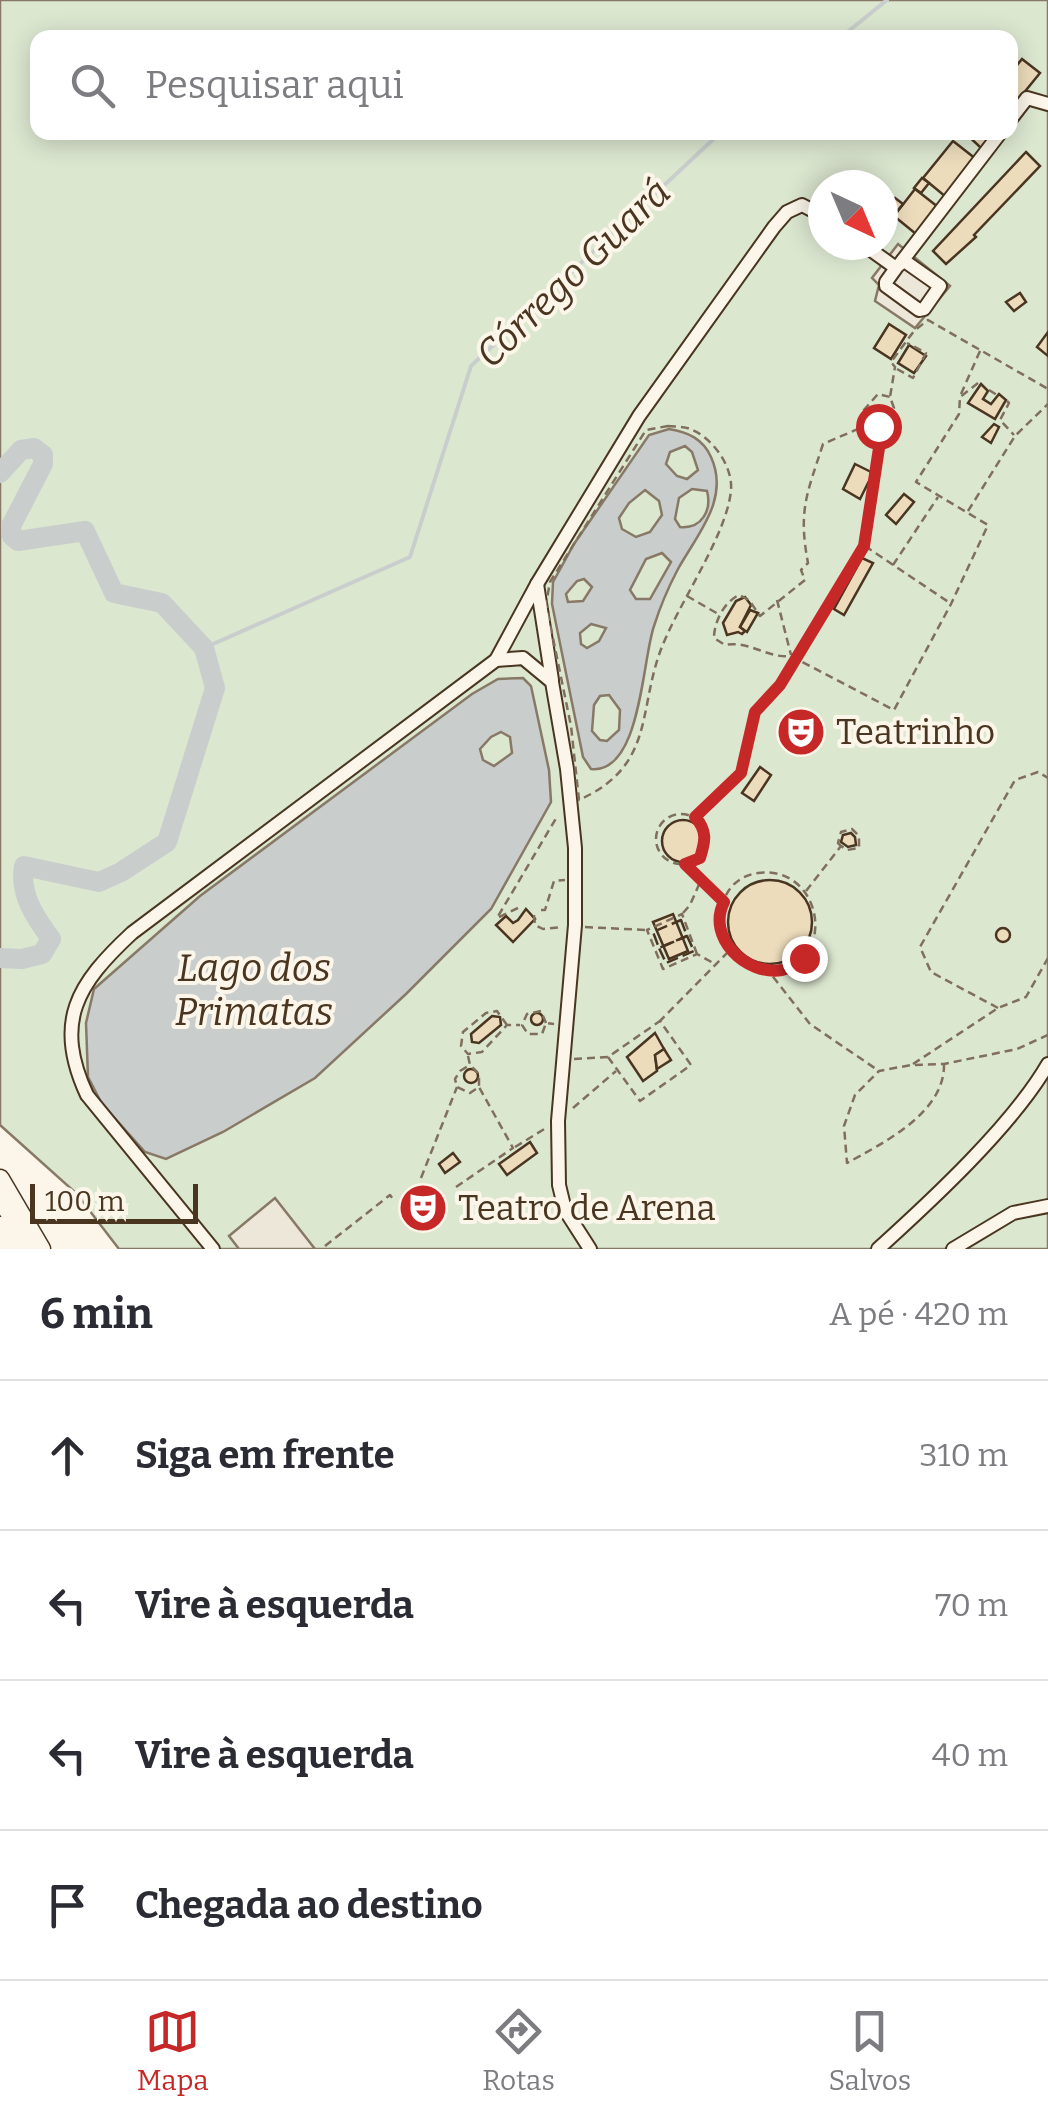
<!DOCTYPE html>
<html lang="pt">
<meta charset="utf-8">
<style>
body{margin:0;font-family:Bitter,serif;background:#f2f2f3;color:#2b2b33}
.compass{position:absolute;left:808px;top:170px;width:90px;height:90px;border-radius:50%;background:#fff;box-shadow:0 5px 25px #0003;rotate:136deg}
.scale{position:absolute;left:30px;bottom:25px;width:168px;box-sizing:border-box;padding-left:10px;border:5px solid #4a3520;border-top:0;font-size:28px;line-height:35px;white-space:nowrap;color:#4a3520;-webkit-text-stroke:8px #fbf6e9;paint-order:stroke}
.stop{position:absolute;width:30px;height:30px;margin:-22px;border:8px solid #c62828;border-radius:50%;background:#fff}
.stop.end{background:#c62828;border-color:#fff;box-shadow:0 2px 10px #0008}
.list{margin:0;padding:0;list-style:none}
h2{display:flex;justify-content:space-between;align-items:center;height:130px;margin:0;padding:0 40px;font-size:42px}
h2 small{font-size:32px;font-weight:400;color:#7c7c81}
.list li{display:grid;grid-template-columns:65px 1fr auto;gap:30px;align-items:center;box-sizing:border-box;height:150px;padding:0 40px;border-top:2px solid #e1e1e2}
.list b{display:block;font-size:38px;white-space:nowrap}
.list em{font-size:32px;font-style:normal;color:#7c7c81}
.icon{flex:none;width:55px;height:55px;fill:none;stroke:currentColor;stroke-width:2;stroke-linecap:round;stroke-linejoin:round}
.map{position:relative;flex:none;width:1048px;height:1249px;overflow:hidden}
.search{position:absolute;background:#fff;box-shadow:0 5px 25px #0003;left:30px;right:30px;top:30px;height:110px;display:flex;align-items:center;gap:25px;box-sizing:border-box;padding:0 35px;border-radius:20px;color:#7c7c81;font-size:38px}
.sheet{height:730px;background:#fff}
nav{display:flex;justify-content:space-around;align-items:center;box-sizing:border-box;height:140px;border-top:2px solid #e1e1e2;background:#fff;font-size:28px;color:#7c7c81}
nav a{display:grid;justify-items:center;gap:5px}
nav .on{color:#c62828}
.map>svg:first-child{display:block}
.green{fill:#dce7d0;stroke:#887966;stroke-width:2.5;fill-rule:evenodd}
.parking{fill:#ede7d9;stroke:#887966;stroke-width:2.5}
.water{fill:#c9cecd;stroke:#887966;stroke-width:2.5;fill-rule:evenodd}
.lines{fill:none;stroke-linecap:round;stroke-linejoin:round}
.stream{stroke:#c9cecd;stroke-width:4}
.river{stroke:#c9cecd;stroke-width:20}
.building{fill:#ecdcbc;stroke:#4a3520;stroke-width:2.5}
.minor-casing{stroke:#4a3520;stroke-width:16}
.highway-casing{stroke:#4a3520;stroke-width:21}
.path{stroke:#7f6f5c;stroke-width:2.5;stroke-dasharray:8 5;stroke-linecap:butt}
.minor{stroke:#fbf6e9;stroke-width:12}
.highway{stroke:#fbf6e9;stroke-width:18}
.fence{stroke:#4a3520;stroke-width:2.5;stroke-dasharray:12 5;stroke-linecap:butt}
.route{stroke:#c62828;stroke-width:12}
.labels{text-anchor:middle;dominant-baseline:central;stroke-width:8;stroke-linejoin:round;paint-order:stroke}
.poi-label{font-size:35px;fill:#4a3520;stroke:#fbf6e9;text-anchor:start}
.water-label{font-size:38px;font-style:italic;fill:#4a3520;stroke:#fbf6e9}
</style>
<div class="map">
<svg width="1048" height="1249" viewBox="0 0 1048 1249">
<rect width="100%" height="100%" fill="#fbf6e9"/>
<path class="green" d="M0 0H1048V1249H119L76 1193 0 1125ZM38 38H1010V132H38ZM823 185H883V245H823Z"/>
<g class="parking">
<path d="M898 244 950 286 915 328 875 301 879 285 872 278Z"/>
<path d="M275 1198 315 1249H239L229 1236Z"/>
</g>
<g class="water">
<path d="M669 429C688 432 703 439 711 457 730 499 698 533 678 569 669 586 660 607 654 626 642 660 641 774 591 769L583 757 552 604 553 582 574 544 649 435ZM685 446 692 452 698 470 687 479 677 476 666 464 670 452ZM692 489 707 491C712 510 702 529 680 527L675 519 679 498ZM645 490 659 501 662 515 650 532 636 537 622 529 619 518 629 503ZM662 553 671 562 650 599H636L630 590 646 559ZM584 579 592 587 583 601 568 602 566 594 577 581ZM591 624 606 628 599 641 587 648 581 644 580 633ZM609 695 620 710 619 730 607 741 600 740 592 731 594 705 600 696Z"/>
<path d="M523 678 531 686 549 770 551 802 491 909 406 994 315 1078 223 1132 166 1159 145 1152 102 1104 88 1077 86 1023 94 989 200 896 472 694 498 679ZM501 732 510 737 512 753 494 766 483 760 480 749 491 737Z"/>
</g>
<g class="lines">
<g class="stream">
<path d="M840 38 887 0"/>
<path d="M204 648 410 557 471 366 721 132"/>
</g>
<path class="river" d="M0 473 21 450 34 448 43 455V464L11 526 12 536 18 541 85 531 114 593 162 603 204 648 215 688 167 842 121 872 99 882 24 866C19 894 35 917 51 939L42 954 22 959 0 958"/>
</g>
<g class="building">
<path d="M1022 59 1040 73 1010 110V68L1013 70Z"/>
<path d="M964 132H993L981 148Z"/>
<path d="M953 141 976 159 946 197 923 178Z"/>
<path d="M1026 152 1040 166 974 235 976 237 946 264 933 251Z"/>
<path d="M922 178 929 183 921 193 914 188Z"/>
<path d="M915 189 938 207 916 234 894 216Z"/>
<path d="M895 198 903 204 889 221 883 212Z"/>
<path d="M1020 293 1026 302 1014 311 1006 302Z"/>
<path d="M889 324 906 335 891 359 874 348Z"/>
<path d="M1048 332V356L1037 347Z"/>
<path d="M909 345 926 356 914 373 898 363Z"/>
<path d="M981 384 988 391 983 399 991 404 999 394 1006 400 995 419 968 403Z"/>
<path d="M994 424 999 427 991 443 982 437Z"/>
<path d="M855 464 873 473 860 499 843 489Z"/>
<path d="M904 494 914 502 896 524 886 515Z"/>
<path d="M862 558 873 563 844 615 834 609Z"/>
<path d="M745 597 751 605 740 627 745 631 742 634 738 632 727 635 723 623 736 601Z"/>
<path d="M750 610 758 613 747 632 740 627Z"/>
<circle cx="801" cy="732" r="12"/>
<path d="M760 767 771 775 754 801 742 793Z"/>
<circle cx="683" cy="841" r="21"/>
<path d="M851 833 855 837 856 845 848 847 841 842 843 835Z"/>
<circle cx="770" cy="922" r="42"/>
<path d="M526 909 535 919 513 942 496 925 506 916 513 923 518 920Z"/>
<path d="M673 914 688 951 669 959 653 922Z"/>
<circle cx="1003" cy="935" r="7"/>
<circle cx="537" cy="1019" r="6"/>
<path d="M492 1016 500 1017 501 1025 479 1043 472 1042 471 1034Z"/>
<path d="M655 1033 664 1049 655 1055 657 1071 643 1081 627 1057Z"/>
<path d="M664 1049 671 1060 657 1069 655 1055Z"/>
<circle cx="471" cy="1076" r="7"/>
<path d="M530 1142 537 1153 507 1175 499 1164Z"/>
<path d="M453 1153 460 1162 445 1173 439 1164Z"/>
</g>
<g class="lines">
<g class="minor-casing">
<g id="minor">
<path d="M1010 120 1027 98 1048 104"/>
<path d="M864 245 896 268 886 282V286L919 310 924 309 940 286 903 260"/>
<path d="M899 265 1001 132"/>
<path d="M537 584 552 680"/>
<path d="M496 660 523 658 552 682 567 769 575 848V925L558 1121 559 1185 565 1210 590 1249"/>
<path d="M0 1203 28 1249"/>
<path d="M1 1223 17 1249"/>
<path d="M213 1249 87 1095C53 1022 77 984 132 933L496 660 537 584 639 416 774 227 787 212 802 205 823 216"/>
<path d="M878 1249C932 1200 1012 1126 1048 1064"/>
<path d="M953 1249 1013 1213 1048 1206"/>
</g>
</g>
<g class="highway-casing">
<g id="highway">
<path d="M0 1179 41 1249"/>
<path d="M0 1242 4 1249"/>
</g>
</g>
<g class="path">
<path d="M897 369 913 378 926 353 907 343"/>
<path d="M978 383 960 397 959 414 916 482 988 525 951 604 894 710 791 656C768 659 749 640 725 645L714 638C714 622 724 602 739 595L749 600 760 616 805 580 801 570 808 563C798 510 807 494 823 444L867 425 878 426 888 419 894 408 890 397 895 367 891 362 914 331 928 320 1048 389"/>
<path d="M989 390 997 395"/>
<path d="M961 394 980 351"/>
<path d="M1007 401 1009 403 1000 420 1014 435"/>
<path d="M866 423 863 411 878 394 890 397"/>
<path d="M668 426C674 427 684 426 690 429 712 437 733 466 731 490 727 536 677 605 660 652 638 713 654 766 579 800L571 726 546 604 550 582 646 430Z"/>
<path d="M968 511 1015 436 1048 404"/>
<path d="M865 546 950 603"/>
<path d="M893 565 938 497"/>
<path d="M687 596 720 615"/>
<path d="M777 600 791 655"/>
<circle cx="681" cy="839" r="25"/>
<path d="M695 817 741 773 755 712 780 685 864 546 883 424"/>
<path d="M702 881 724 902"/>
<path d="M806 891 841 846 847 850 859 848V836L852 829 841 832 838 843 841 846"/>
<path d="M518 908 497 918 558 815"/>
<path d="M541 910H545L554 881 565 880"/>
<path d="M683 913 690 905 701 880 685 864"/>
<path d="M534 915 535 925 543 929 562 927"/>
<path d="M585 927 647 930"/>
<path d="M697 954 682 914 647 930 663 969 697 954 715 964"/>
<path d="M767 969C839 973 826 864 758 873 703 881 712 966 767 969L810 1024 879 1071"/>
<path d="M998 1008 931 972 920 947 1015 780 1038 772 1048 778"/>
<path d="M546 1023 541 1011 527 1014 522 1025 528 1034H542L546 1023 554 1024"/>
<path d="M507 1025 497 1011 486 1013 463 1032 461 1046 468 1054 482 1052 507 1025H520"/>
<path d="M468 1056 470 1065 460 1071 455 1079 457 1087 470 1093 479 1087V1074L470 1065"/>
<path d="M608 1057 640 1101 691 1065 660 1021 731 949"/>
<path d="M574 1059 608 1057 660 1021"/>
<path d="M913 1064 998 1008 1026 997 1048 958"/>
<path d="M944 1064C945 1113 883 1143 847 1163L844 1126 855 1095 879 1071 911 1065 944 1064 1017 1049 1048 1035"/>
<path d="M573 1108 616 1071"/>
<path d="M515 1147 546 1128"/>
<path d="M421 1178 457 1087"/>
<path d="M456 1187 513 1148 479 1087"/>
<path d="M325 1246 390 1195 393 1199"/>
</g>
<use href="#minor" class="minor"/>
<use href="#highway" class="highway"/>
<g class="fence">
<path d="M681 920 687 936 659 948 653 932Z"/>
<path d="M687 936 694 951 666 963 659 948Z"/>
</g>
</g>
<g class="lines">
<path class="route" d="M804 958C797 962 789 968 782 970 746 976 706 937 724 902L685 864 700 858C705 842 708 831 695 817L741 773 755 712 780 685 864 546 883 422 878 426"/>
</g>
<defs>
<g id="theatre-disc" transform="scale(2.5)"><circle r="9.5" fill="#c62828" stroke="#fbf6e9"/><path d="M-5-5.5Q0-4 5-5.5V0Q5 5 0 6Q-5 5-5 0ZM-3.3-2.5H-1v1.5H-3.3ZM1-2.5H3.3v1.5H1ZM-2.8 1Q0 5.5 2.8 1Z" fill="#fff"/></g>
</defs>
<g fill-rule="evenodd">
<use href="#theatre-disc" x="801" y="732"/>
<use href="#theatre-disc" x="423" y="1208"/>
</g>
<g class="labels">
<g class="poi-label">
<text x="836" y="732">Teatrinho</text>
<text x="458" y="1208">Teatro de Arena</text>
</g>
<g class="water-label">
<text transform="translate(573 273) rotate(-44)">Córrego Guará</text>
<text x="254" y="968">Lago dos<tspan x="254" dy="44">Primatas</tspan></text>
</g>
</g>
</svg>
<svg class="compass" viewBox="-18 -18 36 36"><path d="M0-13l5 13h-10z" fill="#e53935"/><path d="M0 13l5-13h-10z" fill="#7c7c81"/></svg>
<div class="scale">100 m</div>
<div class="stop" style="left:878px;top:426px"></div>
<div class="stop end" style="left:804px;top:958px"></div>
<div class="search"><svg class="icon" aria-label="search" viewBox="0 0 24 24"><circle cx="10" cy="10" r="6"/><path d="M15 15l6 6"/></svg>Pesquisar aqui</div>
</div>
<section class="sheet">
<h2>6 min<small>A pé · 420 m</small></h2>
<ul class="list">
<li><svg class="icon" aria-label="ahead" viewBox="0 0 24 24"><path d="M12 20V5M6 11l6-6 6 6"/></svg><div><b>Siga em frente</b></div><em>310 m</em></li>
<li><svg class="icon" aria-label="left" viewBox="0 0 24 24"><path d="M17 20v-9H6M10 6l-5 5 5 5"/></svg><div><b>Vire à esquerda</b></div><em>70 m</em></li>
<li><svg class="icon" aria-label="left" viewBox="0 0 24 24"><path d="M17 20v-9H6M10 6l-5 5 5 5"/></svg><div><b>Vire à esquerda</b></div><em>40 m</em></li>
<li><svg class="icon" aria-label="arrive" viewBox="0 0 24 24"><path d="M6 21V4h12l-3 4 3 4H6"/></svg><div><b>Chegada ao destino</b></div></li>
</ul>
</section>
<nav>
<a class="on"><svg class="icon" aria-label="map" viewBox="0 0 24 24"><path d="M3 6l6-2 6 2 6-2v14l-6 2-6-2-6 2zM9 4v14M15 6v14"/></svg>Mapa</a>
<a><svg class="icon" aria-label="directions" viewBox="0 0 24 24"><path d="M12 3l9 9-9 9-9-9zM9 14v-3h6M13 9l2 2-2 2"/></svg>Rotas</a>
<a><svg class="icon" aria-label="saved" viewBox="0 0 24 24"><path d="M7 4h10v16l-5-4-5 4z"/></svg>Salvos</a>
</nav>
